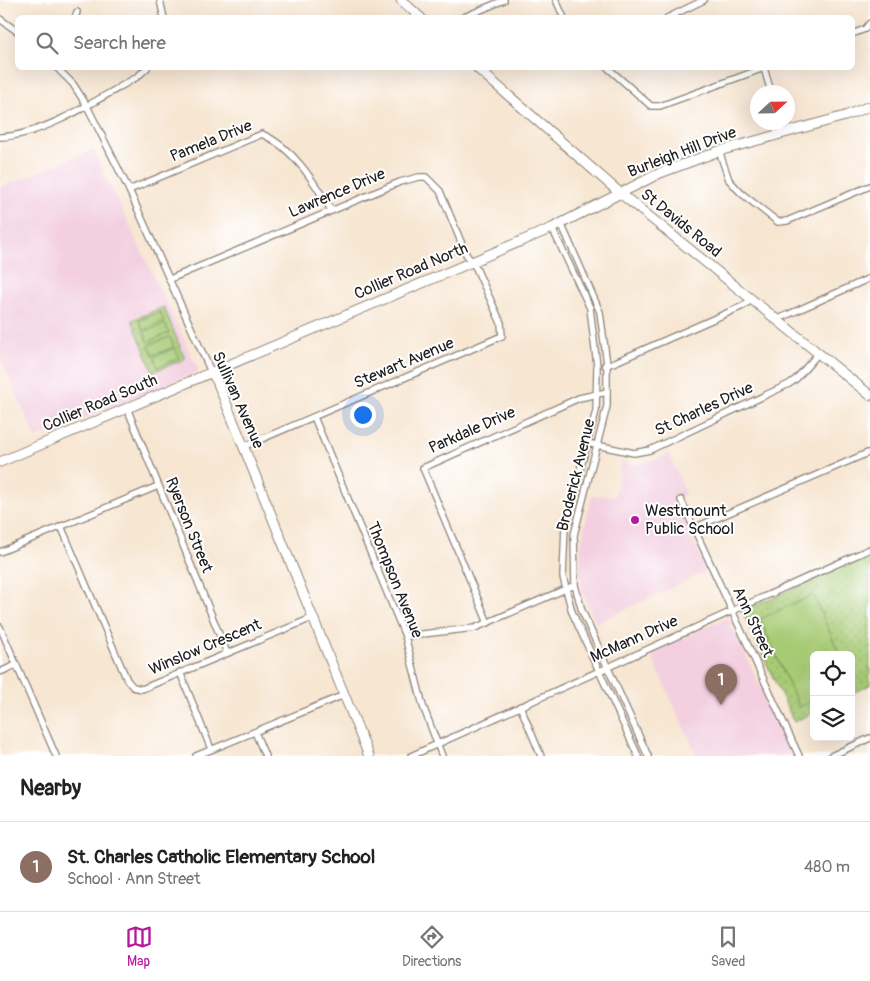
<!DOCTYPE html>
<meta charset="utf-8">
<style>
body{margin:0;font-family:Pangolin,sans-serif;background:#f6f6f6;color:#222}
.controls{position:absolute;right:15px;bottom:15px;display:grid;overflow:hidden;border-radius:8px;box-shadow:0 5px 20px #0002}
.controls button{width:45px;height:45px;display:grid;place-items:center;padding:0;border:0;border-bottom:1px solid #e0e0e0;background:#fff;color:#222;font:25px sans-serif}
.compass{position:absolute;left:750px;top:85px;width:45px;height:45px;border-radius:50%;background:#fff;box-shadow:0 5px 20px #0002;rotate:68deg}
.you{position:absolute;left:362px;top:414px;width:18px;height:18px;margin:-12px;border:4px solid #fff;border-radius:50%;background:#1a73e8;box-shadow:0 0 0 8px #1a73e833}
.badge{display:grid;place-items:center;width:32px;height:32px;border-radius:50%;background:#b5179e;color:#fff;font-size:16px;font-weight:700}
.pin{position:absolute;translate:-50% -41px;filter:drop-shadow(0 1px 2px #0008)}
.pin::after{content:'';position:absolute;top:26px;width:18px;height:15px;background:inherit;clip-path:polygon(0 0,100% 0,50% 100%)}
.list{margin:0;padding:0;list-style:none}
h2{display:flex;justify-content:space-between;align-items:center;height:65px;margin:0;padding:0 20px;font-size:21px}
h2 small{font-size:16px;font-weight:400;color:#767676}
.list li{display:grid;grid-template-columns:32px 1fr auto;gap:15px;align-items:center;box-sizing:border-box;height:90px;padding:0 20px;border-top:1px solid #e0e0e0}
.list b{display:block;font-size:19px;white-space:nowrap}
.list p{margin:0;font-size:16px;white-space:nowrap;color:#767676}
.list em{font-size:16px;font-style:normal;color:#767676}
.icon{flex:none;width:28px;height:28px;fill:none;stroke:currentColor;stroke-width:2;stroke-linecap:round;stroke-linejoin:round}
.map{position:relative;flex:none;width:870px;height:756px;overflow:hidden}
.search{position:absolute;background:#fff;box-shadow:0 5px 20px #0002;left:15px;right:15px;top:15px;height:55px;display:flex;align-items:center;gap:12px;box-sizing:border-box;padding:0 18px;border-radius:8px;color:#767676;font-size:19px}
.sheet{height:155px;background:#fff}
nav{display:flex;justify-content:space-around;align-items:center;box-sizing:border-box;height:70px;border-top:1px solid #e0e0e0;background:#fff;font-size:14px;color:#767676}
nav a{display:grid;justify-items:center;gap:2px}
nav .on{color:#b5179e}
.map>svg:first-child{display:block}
.built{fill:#f3cfe0}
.park{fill:url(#park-dots);stroke:#627448}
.pitch{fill:#a7cb74;stroke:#627448}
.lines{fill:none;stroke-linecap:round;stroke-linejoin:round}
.street-casing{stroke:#8a8177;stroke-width:8}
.secondary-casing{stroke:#8a8177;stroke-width:11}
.street{stroke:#fff;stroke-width:5.5}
.secondary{stroke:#fff;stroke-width:9}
.poi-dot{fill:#b5179e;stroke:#fff;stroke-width:2}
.labels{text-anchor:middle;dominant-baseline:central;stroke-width:4;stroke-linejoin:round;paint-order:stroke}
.street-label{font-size:16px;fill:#1c1c1c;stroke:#fff}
.poi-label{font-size:16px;fill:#1c1c1c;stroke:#fff;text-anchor:start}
</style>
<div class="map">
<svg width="870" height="756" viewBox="0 0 870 756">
<defs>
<pattern id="park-dots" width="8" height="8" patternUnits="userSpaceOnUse" patternTransform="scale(1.25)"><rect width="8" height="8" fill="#a7cb74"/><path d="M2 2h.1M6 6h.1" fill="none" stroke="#8fae64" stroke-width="1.8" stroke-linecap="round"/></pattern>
</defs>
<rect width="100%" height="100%" fill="#fff"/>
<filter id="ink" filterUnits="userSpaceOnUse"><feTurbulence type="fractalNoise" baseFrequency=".02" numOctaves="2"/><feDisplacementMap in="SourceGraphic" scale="10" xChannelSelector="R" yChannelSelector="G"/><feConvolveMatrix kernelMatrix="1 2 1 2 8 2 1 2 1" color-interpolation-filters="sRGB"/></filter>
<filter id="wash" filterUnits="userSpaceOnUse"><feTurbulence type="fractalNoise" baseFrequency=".0096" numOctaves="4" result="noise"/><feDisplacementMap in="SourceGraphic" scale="20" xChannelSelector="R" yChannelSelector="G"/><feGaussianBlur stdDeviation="1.12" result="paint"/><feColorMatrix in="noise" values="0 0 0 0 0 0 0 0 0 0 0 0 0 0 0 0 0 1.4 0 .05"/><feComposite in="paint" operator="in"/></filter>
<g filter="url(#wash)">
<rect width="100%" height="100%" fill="#f7e6d2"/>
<g class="built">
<path d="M93 150 199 371 36 438 0 357V188Z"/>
<path d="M669 454 686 494 674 500 707 571 596 623 583 594 579 571 582 539 592 496H615L621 461 633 465 643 463Z"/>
<path d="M728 617 792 756H697L650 653Z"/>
</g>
<g class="park">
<path d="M164 307 185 359 153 372 132 320Z"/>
<path d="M870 555V685L851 694V655H814V712L794 722 742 611Z"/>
</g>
<g class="pitch">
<path d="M160 312 164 321 143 330 139 320Z"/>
<path d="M165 324 169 333 148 342 144 332Z"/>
<path d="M170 337 174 347 153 355 149 345Z"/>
<path d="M175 348 179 358 158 367 154 357Z"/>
<path d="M813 595 840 655H814V700L799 707 760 619Z"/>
</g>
</g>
<g filter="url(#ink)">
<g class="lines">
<g class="street-casing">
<g id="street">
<path d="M160 0 164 18"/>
<path d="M556 0 564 18"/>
<path d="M75 18 77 12"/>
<path d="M462 18 504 0"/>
<path d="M667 18 704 0"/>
<path d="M0 19 18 32"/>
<path d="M852 34 865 29 870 23"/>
<path d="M57 68 73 84 87 106 129 190 211 372"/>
<path d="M608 68 651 106H660L764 68"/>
<path d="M764 68 771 92"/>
<path d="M779 122 782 133"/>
<path d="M0 137C43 136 100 98 137 77L147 68"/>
<path d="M719 151 729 180 741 193 778 222 787 221 870 186"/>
<path d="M129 190 262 134C294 148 314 182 331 210"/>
<path d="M561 223 600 312 607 364V406L574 535 575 585 582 611 648 756"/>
<path d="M552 228 590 308 597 366 596 411 565 525 563 577 572 612 638 756"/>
<path d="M170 279 400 182 419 177H426L440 191 466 254 476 268 501 323 502 336 243 447"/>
<path d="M776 320 870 278"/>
<path d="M605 365 613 363 743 306 751 300"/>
<path d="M127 408 227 653"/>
<path d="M314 417 405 636 423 706 442 756"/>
<path d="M587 443 634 453 650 450 789 384 796 379 818 354"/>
<path d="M681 500 799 756"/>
<path d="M61 526 127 680 133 687 142 689 312 618"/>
<path d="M694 528 870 452"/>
<path d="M0 552 158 486"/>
<path d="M488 623 423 468 579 398 607 392"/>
<path d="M0 627 56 756"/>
<path d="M405 636 475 628 575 585"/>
<path d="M0 672 16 665"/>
<path d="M180 672 211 749"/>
<path d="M520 706 541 756"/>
<path d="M255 732 265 756"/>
<path d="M196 756 344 695"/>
<path d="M411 756 870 549"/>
<path d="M831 756 870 738"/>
</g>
</g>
<g class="secondary-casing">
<g id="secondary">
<path d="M401 0 421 18"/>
<path d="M477 68 620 193 870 395"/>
<path d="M211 372 217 381 369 756"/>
<path d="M0 462 552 228 660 173 719 151 845 116 870 106"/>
</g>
</g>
<use href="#street" class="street"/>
<use href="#secondary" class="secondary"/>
</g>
</g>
<circle class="poi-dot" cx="635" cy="520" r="5"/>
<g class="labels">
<g class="street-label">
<text transform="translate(211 141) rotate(-22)">Pamela Drive</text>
<text transform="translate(682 152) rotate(-21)">Burleigh Hill Drive</text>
<text transform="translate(337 193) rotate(-23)">Lawrence Drive</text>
<text transform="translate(681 223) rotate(39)">St Davids Road</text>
<text transform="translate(411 271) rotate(-23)">Collier Road North</text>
<text transform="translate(404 363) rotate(-23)">Stewart Avenue</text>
<text transform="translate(238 400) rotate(66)">Sullivan Avenue</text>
<text transform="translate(100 403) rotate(-23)">Collier Road South</text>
<text transform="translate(704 409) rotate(-25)">St Charles Drive</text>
<text transform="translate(472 430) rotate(-24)">Parkdale Drive</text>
<text transform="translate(576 475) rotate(-76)">Broderick Avenue</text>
<text transform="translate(189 525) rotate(68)">Ryerson Street</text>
<text transform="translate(395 580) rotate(68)">Thompson Avenue</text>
<text transform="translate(753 622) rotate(65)">Ann Street</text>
<text transform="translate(634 639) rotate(-24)">McMann Drive</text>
<text transform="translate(205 647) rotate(-23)">Winslow Crescent</text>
</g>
<g class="poi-label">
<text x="645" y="511">Westmount<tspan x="645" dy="18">Public School</tspan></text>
</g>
</g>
</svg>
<div class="controls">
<button><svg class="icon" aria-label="locate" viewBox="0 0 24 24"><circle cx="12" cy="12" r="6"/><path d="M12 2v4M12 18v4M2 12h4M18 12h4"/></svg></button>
<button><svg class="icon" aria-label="layers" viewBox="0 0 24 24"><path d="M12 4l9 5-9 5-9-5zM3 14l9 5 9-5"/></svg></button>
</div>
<svg class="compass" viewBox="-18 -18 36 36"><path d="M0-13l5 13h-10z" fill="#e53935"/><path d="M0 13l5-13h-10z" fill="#767676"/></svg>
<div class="you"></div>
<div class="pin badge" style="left:721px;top:705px;background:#8d6e63">1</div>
<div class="search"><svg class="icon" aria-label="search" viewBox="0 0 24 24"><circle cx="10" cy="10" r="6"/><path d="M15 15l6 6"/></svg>Search here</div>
</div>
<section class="sheet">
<h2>Nearby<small></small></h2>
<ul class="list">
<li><span class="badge" style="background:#8d6e63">1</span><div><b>St. Charles Catholic Elementary School</b><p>School · Ann Street</p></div><em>480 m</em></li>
</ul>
</section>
<nav>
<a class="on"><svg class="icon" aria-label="map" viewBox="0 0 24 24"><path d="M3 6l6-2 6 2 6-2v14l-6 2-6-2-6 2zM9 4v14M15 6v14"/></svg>Map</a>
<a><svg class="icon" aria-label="directions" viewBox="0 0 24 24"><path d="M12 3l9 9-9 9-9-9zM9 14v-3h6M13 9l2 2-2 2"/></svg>Directions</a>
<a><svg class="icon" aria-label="saved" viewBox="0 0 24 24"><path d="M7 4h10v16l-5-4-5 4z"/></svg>Saved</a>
</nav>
